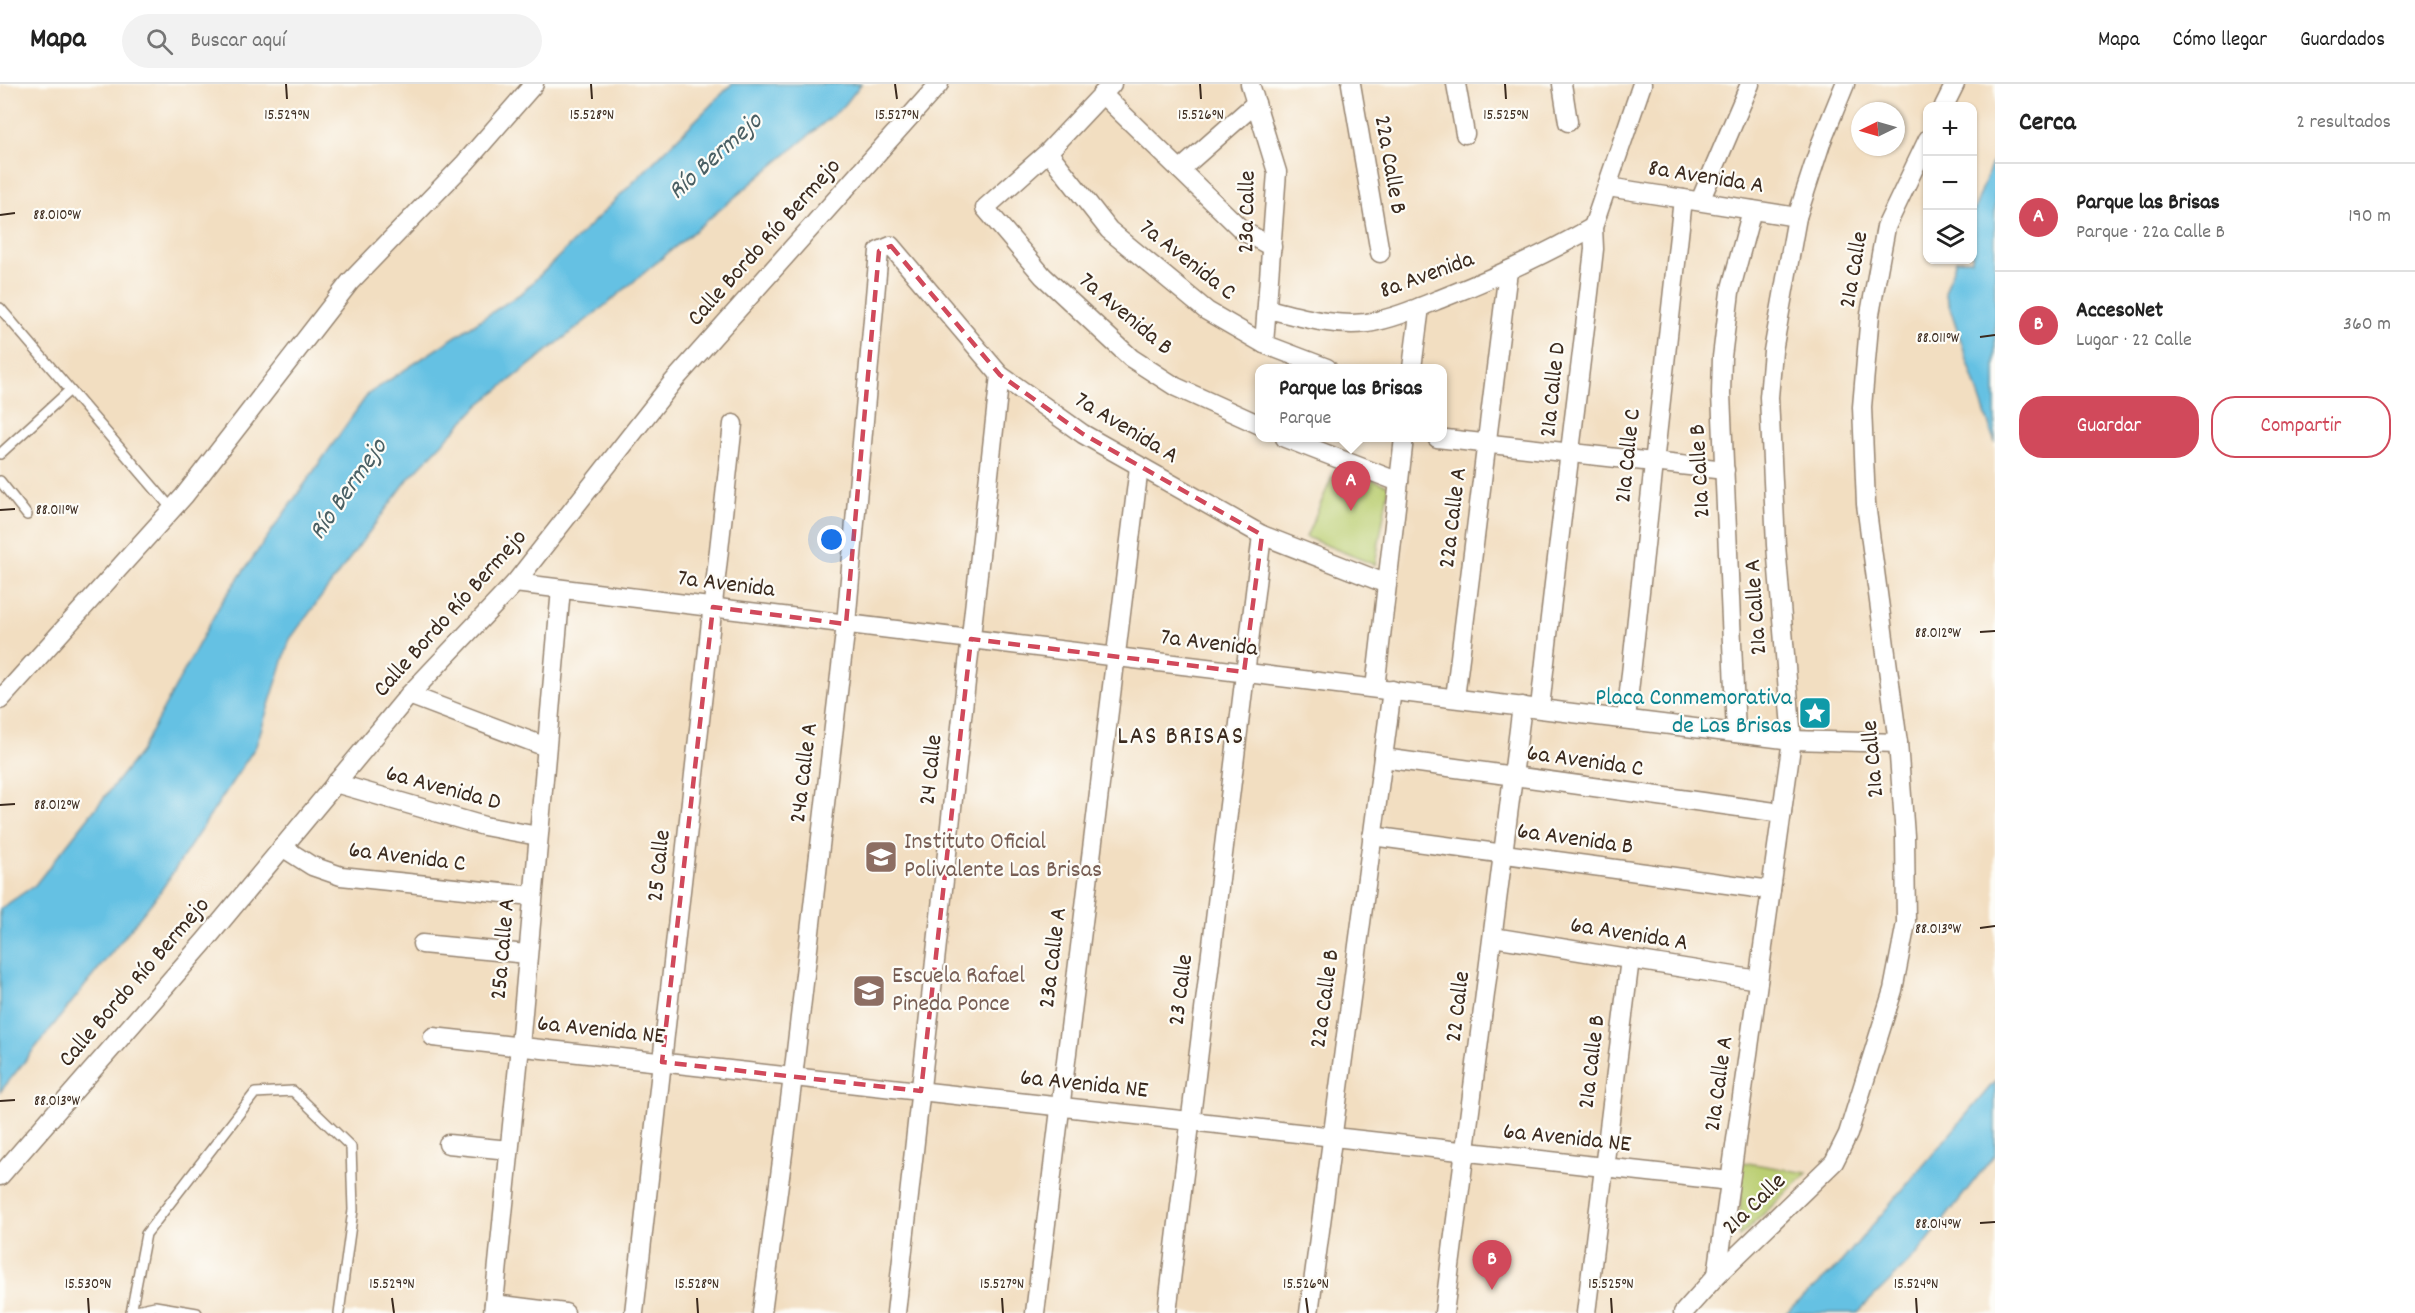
<!DOCTYPE html>
<html lang="es">
<meta charset="utf-8">
<style>
body{margin:0;font-family:Dekko,sans-serif;background:#f2f2f2;color:#222}
.controls{position:absolute;right:18px;top:18px;display:grid;overflow:hidden;border-radius:12px;box-shadow:0 2px 4px #0004}
.controls button{width:54px;height:54px;display:grid;place-items:center;padding:0;border:0;border-bottom:2px solid #e0e0e0;background:#fff;color:#222;font:30px sans-serif}
.compass{position:absolute;left:1851px;top:18px;width:54px;height:54px;border-radius:50%;background:#fff;box-shadow:0 2px 4px #0004;rotate:265deg}
.you{position:absolute;left:832px;top:456px;width:21px;height:21px;margin:-15px;border:4px solid #fff;border-radius:50%;background:#1a73e8;box-shadow:0 0 0 9px #1a73e833}
.badge{display:grid;place-items:center;width:39px;height:39px;border-radius:50%;background:#d1495b;color:#fff;font-size:20px;font-weight:700}
.pin{position:absolute;translate:-50% -50px;filter:drop-shadow(0 2px 3px #0008)}
.pin::after{content:'';position:absolute;top:32px;width:21px;height:18px;background:inherit;clip-path:polygon(0 0,100% 0,50% 100%)}
.popup{position:absolute;left:1255px;top:280px;width:192px;height:78px;box-sizing:border-box;display:grid;place-content:center;border-radius:12px;background:#fff;filter:drop-shadow(0 2px 4px #0005);font-size:20px;white-space:nowrap;color:#767676}
.popup b{font-size:22px;color:#222}
.popup::after{content:'';position:absolute;left:50%;top:100%;margin-left:-12px;border:12px solid transparent;border-top-color:#fff}
.list{margin:0;padding:0;list-style:none}
h2{display:flex;justify-content:space-between;align-items:center;height:78px;margin:0;padding:0 24px;font-size:26px}
h2 small{font-size:20px;font-weight:400;color:#767676}
.list li{display:grid;grid-template-columns:39px 1fr auto;gap:18px;align-items:center;box-sizing:border-box;height:108px;padding:0 24px;border-top:2px solid #e0e0e0}
.list b{display:block;font-size:22px;white-space:nowrap}
.list p{margin:0;font-size:20px;white-space:nowrap;color:#767676}
.list em{font-size:20px;font-style:normal;color:#767676}
.actions{display:flex;gap:12px;padding:18px 24px}
.actions a{flex:1;padding:14px 0;border:2px solid #d1495b;border-radius:24px;text-align:center;font-size:21px;color:#d1495b}
.actions .main{background:#d1495b;color:#fff}
.icon{flex:none;width:33px;height:33px;fill:none;stroke:currentColor;stroke-width:2;stroke-linecap:round;stroke-linejoin:round}
.map{position:relative;flex:none;width:1995px;height:1229px;overflow:hidden}
header{display:flex;align-items:center;gap:36px;box-sizing:border-box;height:84px;padding:0 30px;background:#fff;border-bottom:2px solid #e0e0e0}
header strong{font-size:28px}
nav{display:flex;gap:33px;margin-inline-start:auto;font-size:21px}
.search{width:420px;height:54px;background:#f2f2f2;display:flex;align-items:center;gap:15px;box-sizing:border-box;padding:0 21px;border-radius:33px;color:#767676;font-size:22px}
main{display:flex}
aside{flex:1;background:#fff}
.map>svg:first-child{display:block}
.park{fill:#bace71;stroke:#7a7c48;stroke-width:1.5}
.water{fill:#65c1e3;stroke:#507680;stroke-width:1.5}
.lines{fill:none;stroke-linecap:round;stroke-linejoin:round}
.service-casing{stroke:#968470;stroke-width:12}
.minor-casing{stroke:#968470;stroke-width:21}
.service{stroke:#fff;stroke-width:9}
.minor{stroke:#fff;stroke-width:18}
.marked{fill:none;stroke:#d1495b;stroke-width:4.5;stroke-dasharray:12 8;stroke-linejoin:round}
.ticks{fill:none;stroke:#3b2a1e;stroke-width:2}
.labels{text-anchor:middle;dominant-baseline:central;stroke-width:4.5;stroke-linejoin:round;paint-order:stroke}
.street-label{font-size:24px;fill:#3b2a1e;stroke:#fdfcf7}
.culture-label{font-size:24px;fill:#0d838f;stroke:#fdfcf7;text-anchor:end}
.education-label{font-size:24px;fill:#785e54;stroke:#fdfcf7;text-anchor:start}
.water-label{font-size:26px;font-style:italic;fill:#4a5f63;stroke:#fdfcf7}
.neighbourhood-label{font-size:26px;letter-spacing:1.5px;fill:#3b2a1e;stroke:#fdfcf7}
.ticks-label{font-size:15px;text-anchor:middle;fill:#3b2a1e;stroke:#fdfcf7;stroke-width:4.5;stroke-linejoin:round;paint-order:stroke}
</style>
<header>
<strong>Mapa</strong>
<div class="search"><svg class="icon" aria-label="search" viewBox="0 0 24 24"><circle cx="10" cy="10" r="6"/><path d="M15 15l6 6"/></svg>Buscar aquí</div>
<nav><a>Mapa</a><a>Cómo llegar</a><a>Guardados</a></nav>
</header>
<main>
<div class="map">
<svg width="1995" height="1229" viewBox="0 0 1995 1229">
<rect width="100%" height="100%" fill="#fdfcf7"/>
<filter id="ink" filterUnits="userSpaceOnUse"><feTurbulence type="fractalNoise" baseFrequency=".0167" numOctaves="2"/><feDisplacementMap in="SourceGraphic" scale="12" xChannelSelector="R" yChannelSelector="G"/><feConvolveMatrix kernelMatrix="1 2 1 2 8 2 1 2 1" color-interpolation-filters="sRGB"/></filter>
<filter id="wash" filterUnits="userSpaceOnUse"><feTurbulence type="fractalNoise" baseFrequency=".008" numOctaves="4" result="noise"/><feDisplacementMap in="SourceGraphic" scale="24" xChannelSelector="R" yChannelSelector="G"/><feGaussianBlur stdDeviation="1.35" result="paint"/><feColorMatrix in="noise" values="0 0 0 0 0 0 0 0 0 0 0 0 0 0 0 0 0 1.4 0 .05"/><feComposite in="paint" operator="in"/></filter>
<g filter="url(#wash)">
<rect width="100%" height="100%" fill="#f2dec1"/>
<g class="park">
<path d="M1337 382 1389 402 1375 481 1306 453Z"/>
<path d="M1742 1078 1807 1089 1739 1153Z"/>
</g>
<g class="water">
<path d="M732 0H861L844 22 608 219 479 321 409 394 290 555 256 662 160 808 0 1008V825L35 801 140 668 221 519 368 310 523 208Z"/>
<path d="M1995 71V359L1945 209 1956 176H1972L1973 129Z"/>
<path d="M1995 997V1070L1918 1169 1857 1229H1786L1837 1183Z"/>
</g>
</g>
<g filter="url(#ink)">
<g class="lines">
<g class="service-casing">
<g id="service">
<path d="M0 224 172 425"/>
<path d="M0 370 70 306"/>
<path d="M0 397 27 431"/>
<path d="M131 1227 155 1222 197 1229"/>
<path d="M131 1229 146 1150 255 1009 293 1007 351 1063 353 1126 339 1229"/>
</g>
</g>
<g class="minor-casing">
<g id="minor">
<path d="M1112 0 1048 68 985 124 1043 192 1131 274 1176 303 1260 341"/>
<path d="M1250 0 1277 88 1264 260"/>
<path d="M1351 0 1380 169"/>
<path d="M1456 0 1465 50"/>
<path d="M1562 0 1568 38"/>
<path d="M1102 10 1243 147 1272 163"/>
<path d="M1944 22 1955 0"/>
<path d="M1048 68 1109 146 1207 227 1264 260 1327 284"/>
<path d="M1180 86 1256 19"/>
<path d="M1608 103 1797 133"/>
<path d="M1700 117 1750 0"/>
<path d="M1268 225C1300 233 1334 243 1367 239 1393 235 1420 223 1445 213 1498 192 1543 172 1593 143"/>
<path d="M1412 284 1420 223"/>
<path d="M1285 354 1399 398"/>
<path d="M1437 354 1725 386"/>
<path d="M515 499 1792 656 1898 659"/>
<path d="M1375 604 1404 354"/>
<path d="M409 611 546 663"/>
<path d="M1455 614 1508 187"/>
<path d="M0 616 184 412 350 198 465 79 534 0"/>
<path d="M1540 624C1556 471 1577 318 1594 165L1593 143 1642 0"/>
<path d="M1626 635 1683 115"/>
<path d="M1736 649 1721 310 1722 273 1730 208 1752 126"/>
<path d="M1383 674 1782 729"/>
<path d="M335 699 484 742 538 752"/>
<path d="M1372 752 1771 806"/>
<path d="M282 763 312 782 341 792 532 812"/>
<path d="M1493 853 1758 896"/>
<path d="M422 860 527 870"/>
<path d="M433 953 1730 1097"/>
<path d="M448 1060 509 1066"/>
<path d="M0 1092 204 858 409 611 515 499 672 299 939 0"/>
<path d="M1717 1191 1792 656 1776 461 1769 313 1773 267 1797 133 1821 59 1845 0"/>
<path d="M494 1220 565 1229"/>
<path d="M493 1229 520 962 561 505"/>
<path d="M634 1229 733 340"/>
<path d="M762 1229 793 993 846 540 879 167 891 162 1000 291 1083 350 1262 451 1387 500"/>
<path d="M896 1229 1000 291"/>
<path d="M1035 1229 1139 383"/>
<path d="M1167 1229 1262 451"/>
<path d="M1309 1229 1392 606"/>
<path d="M1444 1229 1522 622"/>
<path d="M1586 1229 1630 875"/>
<path d="M1683 1229 1717 1191 1834 1078 1848 1050 1893 906 1906 839 1905 752 1898 659 1866 420 1862 323 1870 230 1886 143 1928 55"/>
</g>
</g>
<use href="#service" class="service"/>
<use href="#minor" class="minor"/>
</g>
</g>
<path class="marked" d="M891 162 1000 291 1083 350 1262 451 1244 588 971 555 921 1007 662 978 713 523 846 540 879 167Z"/>
<path class="ticks" d="M286 0 287 15M591 0 592 15M895 0 897 15M1200 0 1201 15M1505 0 1506 15M0 131 15 129M1980 253 1995 251M0 426 15 425M1980 548 1995 547M0 721 15 720M1980 844 1995 842M0 1017 15 1016M1980 1139 1995 1138M88 1214 89 1229M392 1214 394 1229M697 1214 698 1229M1002 1214 1003 1229M1306 1214 1308 1229M1611 1214 1612 1229M1916 1214 1917 1229"/>
<defs>
<g id="sight-square" transform="scale(1.725)"><rect x="-9" y="-9" width="18" height="18" rx="4" fill="#0f9aa8" stroke="#fdfcf7"/><path d="M0-6L1.8-2.2L6-1.7L2.9 1.2L3.7 5.4L0 3.3L-3.7 5.4L-2.9 1.2L-6-1.7L-1.8-2.2Z" fill="#fff"/></g>
<g id="school-square" transform="scale(1.725)"><rect x="-9" y="-9" width="18" height="18" rx="4" fill="#8d6e63" stroke="#fdfcf7"/><path d="M0-5L7-2L0 1L-7-2ZM-4 1L0 2.5L4 1V4Q0 6-4 4Z" fill="#fff"/></g>
</defs>
<g fill-rule="evenodd">
<use href="#sight-square" x="1815" y="629"/>
<use href="#school-square" x="881" y="773"/>
<use href="#school-square" x="869" y="907"/>
</g>
<g class="labels">
<g class="street-label">
<text transform="translate(1389 81) rotate(80)">22a Calle B</text>
<text transform="translate(1706 94) rotate(9)">8a Avenida A</text>
<text transform="translate(1248 128) rotate(-89)">23a Calle</text>
<text transform="translate(765 159) rotate(-48)">Calle Bordo Río Bermejo</text>
<text transform="translate(1187 177) rotate(38)">7a Avenida C</text>
<text transform="translate(1855 186) rotate(-80)">21a Calle</text>
<text transform="translate(1427 192) rotate(-20)">8a Avenida</text>
<text transform="translate(1125 231) rotate(40)">7a Avenida B</text>
<text transform="translate(1554 306) rotate(-84)">21a Calle D</text>
<text transform="translate(1126 345) rotate(31)">7a Avenida A</text>
<text transform="translate(1629 372) rotate(-84)">21a Calle C</text>
<text transform="translate(1701 387) rotate(-93)">21a Calle B</text>
<text transform="translate(1454 434) rotate(-83)">22a Calle A</text>
<text transform="translate(726 501) rotate(7)">7a Avenida</text>
<text transform="translate(1757 523) rotate(-94)">21a Calle A</text>
<text transform="translate(451 530) rotate(-48)">Calle Bordo Río Bermejo</text>
<text transform="translate(1209 560) rotate(7)">7a Avenida</text>
<text transform="translate(1874 675) rotate(-95)">21a Calle</text>
<text transform="translate(1585 678) rotate(8)">6a Avenida C</text>
<text transform="translate(932 686) rotate(-84)">24 Calle</text>
<text transform="translate(805 689) rotate(-83)">24a Calle A</text>
<text transform="translate(443 705) rotate(15)">6a Avenida D</text>
<text transform="translate(1575 756) rotate(8)">6a Avenida B</text>
<text transform="translate(407 774) rotate(7)">6a Avenida C</text>
<text transform="translate(660 782) rotate(-84)">25 Calle</text>
<text transform="translate(1629 851) rotate(9)">6a Avenida A</text>
<text transform="translate(504 865) rotate(-85)">25a Calle A</text>
<text transform="translate(1054 874) rotate(-83)">23a Calle A</text>
<text transform="translate(135 899) rotate(-49)">Calle Bordo Río Bermejo</text>
<text transform="translate(1182 906) rotate(-83)">23 Calle</text>
<text transform="translate(1326 915) rotate(-82)">22a Calle B</text>
<text transform="translate(1459 923) rotate(-83)">22 Calle</text>
<text transform="translate(601 947) rotate(6)">6a Avenida NE</text>
<text transform="translate(1593 978) rotate(-83)">21a Calle B</text>
<text transform="translate(1720 1000) rotate(-82)">21a Calle A</text>
<text transform="translate(1084 1001) rotate(6)">6a Avenida NE</text>
<text transform="translate(1567 1055) rotate(6)">6a Avenida NE</text>
<text transform="translate(1755 1121) rotate(-44)">21a Calle</text>
</g>
<g class="culture-label">
<text x="1792" y="615">Placa Conmemorativa<tspan x="1792" dy="28">de Las Brisas</tspan></text>
</g>
<g class="education-label">
<text x="904" y="759">Instituto Oficial<tspan x="904" dy="28">Polivalente Las Brisas</tspan></text>
<text x="892" y="893">Escuela Rafael<tspan x="892" dy="28">Pineda Ponce</tspan></text>
</g>
<g class="water-label">
<text transform="translate(716 73) rotate(-42)">Río Bermejo</text>
<text transform="translate(349 406) rotate(-55)">Río Bermejo</text>
</g>
<g class="neighbourhood-label">
<text x="1181" y="653">LAS BRISAS</text>
</g>
</g>
<g class="ticks-label">
<text x="287" y="35">15.529°N</text>
<text x="592" y="35">15.528°N</text>
<text x="897" y="35">15.527°N</text>
<text x="1201" y="35">15.526°N</text>
<text x="1506" y="35">15.525°N</text>
<text x="57" y="135">88.010°W</text>
<text x="1938" y="258">88.011°W</text>
<text x="57" y="430">88.011°W</text>
<text x="1938" y="553">88.012°W</text>
<text x="57" y="725">88.012°W</text>
<text x="1938" y="849">88.013°W</text>
<text x="57" y="1021">88.013°W</text>
<text x="1938" y="1144">88.014°W</text>
<text x="88" y="1204">15.530°N</text>
<text x="392" y="1204">15.529°N</text>
<text x="697" y="1204">15.528°N</text>
<text x="1002" y="1204">15.527°N</text>
<text x="1306" y="1204">15.526°N</text>
<text x="1611" y="1204">15.525°N</text>
<text x="1916" y="1204">15.524°N</text>
</g>
</svg>
<div class="controls">
<button>+</button>
<button>−</button>
<button><svg class="icon" aria-label="layers" viewBox="0 0 24 24"><path d="M12 4l9 5-9 5-9-5zM3 14l9 5 9-5"/></svg></button>
</div>
<svg class="compass" viewBox="-18 -18 36 36"><path d="M0-13l5 13h-10z" fill="#e53935"/><path d="M0 13l5-13h-10z" fill="#767676"/></svg>
<div class="you"></div>
<div class="pin badge" style="left:1351px;top:427px">A</div>
<div class="popup"><b>Parque las Brisas</b>Parque</div>
<div class="pin badge" style="left:1492px;top:1206px">B</div>
</div>
<aside>
<h2>Cerca<small>2 resultados</small></h2>
<ul class="list">
<li><span class="badge">A</span><div><b>Parque las Brisas</b><p>Parque · 22a Calle B</p></div><em>190 m</em></li>
<li><span class="badge">B</span><div><b>AccesoNet</b><p>Lugar · 22 Calle</p></div><em>360 m</em></li>
</ul>
<div class="actions"><a class="main">Guardar</a><a>Compartir</a></div>
</aside>
</main>
